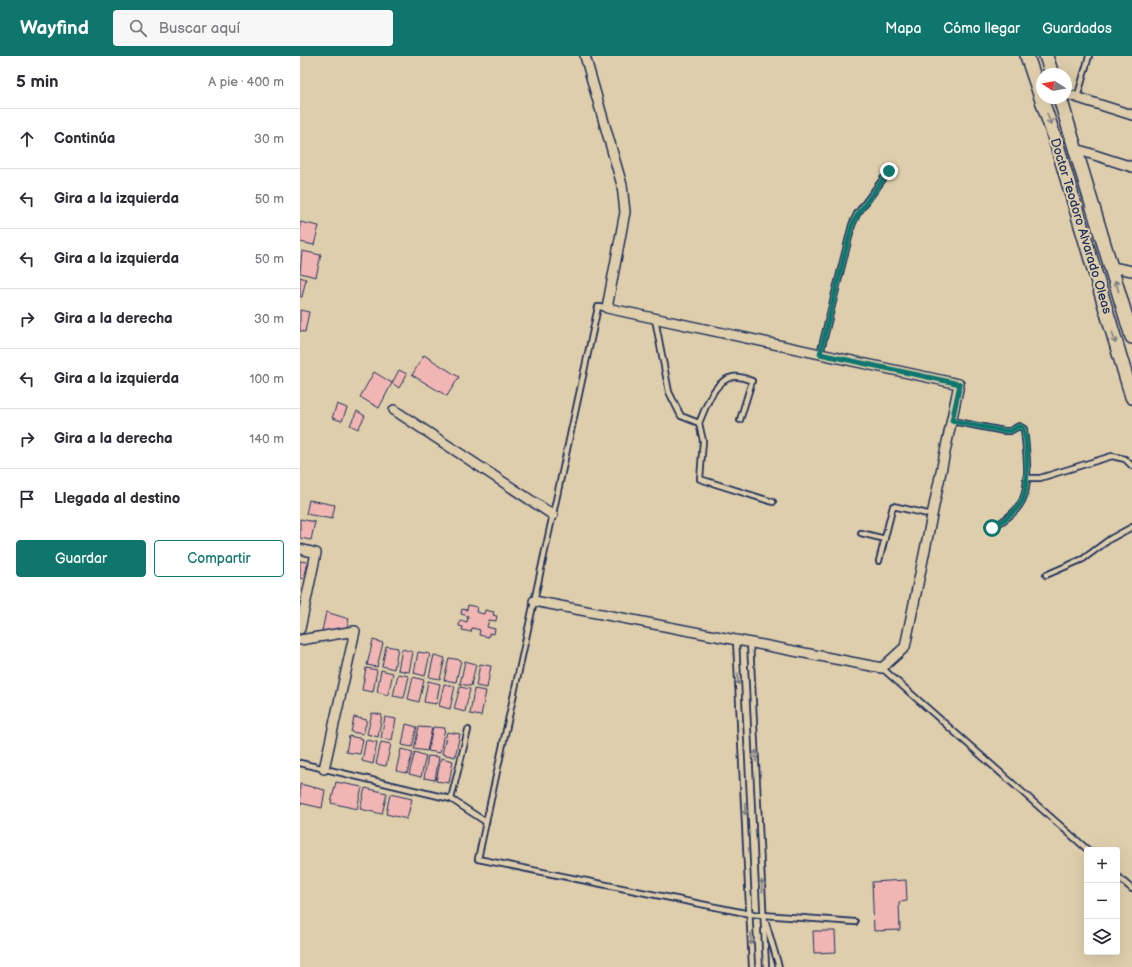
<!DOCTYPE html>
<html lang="es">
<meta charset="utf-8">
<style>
body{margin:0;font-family:"Balsamiq Sans",sans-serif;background:#f7f7f7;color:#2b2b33}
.controls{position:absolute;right:12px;bottom:12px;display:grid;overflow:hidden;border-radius:4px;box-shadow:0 4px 16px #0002}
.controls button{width:36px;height:36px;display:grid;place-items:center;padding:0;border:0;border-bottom:1px solid #e1e1e2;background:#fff;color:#2b2b33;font:20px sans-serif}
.compass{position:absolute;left:736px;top:12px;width:36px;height:36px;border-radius:50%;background:#fff;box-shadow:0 4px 16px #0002;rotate:281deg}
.stop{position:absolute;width:12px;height:12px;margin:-9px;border:3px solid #0f766e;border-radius:50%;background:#fff}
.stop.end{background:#0f766e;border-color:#fff;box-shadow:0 1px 4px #0008}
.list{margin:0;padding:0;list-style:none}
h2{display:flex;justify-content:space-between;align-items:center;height:52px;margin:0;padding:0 16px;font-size:17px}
h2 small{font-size:13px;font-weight:400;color:#7c7c81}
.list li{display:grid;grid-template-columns:26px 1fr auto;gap:12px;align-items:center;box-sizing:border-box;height:60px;padding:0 16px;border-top:1px solid #e1e1e2}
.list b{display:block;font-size:15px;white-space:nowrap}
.list em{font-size:13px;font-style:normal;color:#7c7c81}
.actions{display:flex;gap:8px;padding:12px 16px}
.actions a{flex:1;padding:9px 0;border:1px solid #0f766e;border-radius:4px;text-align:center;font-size:14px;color:#0f766e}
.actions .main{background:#0f766e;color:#fff}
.icon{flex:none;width:22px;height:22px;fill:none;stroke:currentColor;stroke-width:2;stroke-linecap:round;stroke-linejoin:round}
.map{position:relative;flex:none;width:832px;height:911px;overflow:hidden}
header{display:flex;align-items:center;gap:24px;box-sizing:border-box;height:56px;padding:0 20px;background:#0f766e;color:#fff}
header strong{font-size:19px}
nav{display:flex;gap:22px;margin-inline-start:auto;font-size:14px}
.search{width:280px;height:36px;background:#f7f7f7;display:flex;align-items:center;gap:10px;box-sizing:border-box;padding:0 14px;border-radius:4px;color:#7c7c81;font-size:15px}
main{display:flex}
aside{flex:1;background:#fff}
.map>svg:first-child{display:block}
.building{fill:#f1b5b3;stroke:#1b2f5e}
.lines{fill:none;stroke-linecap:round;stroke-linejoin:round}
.service-casing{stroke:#1b2f5e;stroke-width:8}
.minor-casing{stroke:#1b2f5e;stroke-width:12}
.secondary-casing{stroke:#1b2f5e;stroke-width:16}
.service{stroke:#dfceab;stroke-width:4.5}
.minor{stroke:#dfceab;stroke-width:9}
.secondary{stroke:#dfceab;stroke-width:13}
.oneway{stroke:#7d7e84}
.route{stroke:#0f766e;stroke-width:5}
.labels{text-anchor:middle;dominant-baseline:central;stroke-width:4;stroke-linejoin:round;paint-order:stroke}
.street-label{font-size:13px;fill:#1b2f5e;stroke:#dfceab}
</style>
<header>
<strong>Wayfind</strong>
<div class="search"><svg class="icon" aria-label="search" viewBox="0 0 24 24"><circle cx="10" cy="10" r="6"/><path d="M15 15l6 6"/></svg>Buscar aquí</div>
<nav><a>Mapa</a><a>Cómo llegar</a><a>Guardados</a></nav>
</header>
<main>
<aside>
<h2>5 min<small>A pie · 400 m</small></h2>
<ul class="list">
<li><svg class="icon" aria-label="ahead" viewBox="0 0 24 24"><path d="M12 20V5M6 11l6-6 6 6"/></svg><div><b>Continúa</b></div><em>30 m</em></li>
<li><svg class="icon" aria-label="left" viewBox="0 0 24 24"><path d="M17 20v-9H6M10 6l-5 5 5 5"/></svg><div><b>Gira a la izquierda</b></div><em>50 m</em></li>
<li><svg class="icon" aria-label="left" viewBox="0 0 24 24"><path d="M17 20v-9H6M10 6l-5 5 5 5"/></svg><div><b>Gira a la izquierda</b></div><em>50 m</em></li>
<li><svg class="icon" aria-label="right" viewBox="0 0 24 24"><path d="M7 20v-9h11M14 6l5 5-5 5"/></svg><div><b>Gira a la derecha</b></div><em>30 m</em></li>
<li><svg class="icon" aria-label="left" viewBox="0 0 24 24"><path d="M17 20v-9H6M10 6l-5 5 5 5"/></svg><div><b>Gira a la izquierda</b></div><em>100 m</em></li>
<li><svg class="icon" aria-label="right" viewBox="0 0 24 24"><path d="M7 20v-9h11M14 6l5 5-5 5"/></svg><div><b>Gira a la derecha</b></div><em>140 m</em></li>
<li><svg class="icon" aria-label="arrive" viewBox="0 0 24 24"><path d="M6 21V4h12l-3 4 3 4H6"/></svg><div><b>Llegada al destino</b></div></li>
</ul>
<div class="actions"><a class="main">Guardar</a><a>Compartir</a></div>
</aside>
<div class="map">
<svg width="832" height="911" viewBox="0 0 832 911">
<rect width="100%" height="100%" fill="#dfceab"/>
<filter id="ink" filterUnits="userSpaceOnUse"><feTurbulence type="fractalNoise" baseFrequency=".025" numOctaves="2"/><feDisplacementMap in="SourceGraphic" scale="8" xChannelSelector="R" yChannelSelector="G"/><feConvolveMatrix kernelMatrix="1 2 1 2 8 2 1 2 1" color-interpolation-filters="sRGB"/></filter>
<g filter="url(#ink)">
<g class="building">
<path d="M0 166 19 170 14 189 0 186Z"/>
<path d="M2 195 21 199 16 221 0 217Z"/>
<path d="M0 221 6 223 2 241H0Z"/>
<path d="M0 254 9 256 5 276 0 275Z"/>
<path d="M124 299 159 321 147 340 112 319Z"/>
<path d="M99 314 107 318 99 332 92 327Z"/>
<path d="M74 316 92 327 79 352 60 341Z"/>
<path d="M37 348 47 352 42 365 32 362Z"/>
<path d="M57 355 65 360 58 373 50 369Z"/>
<path d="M9 444 35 449 32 463 6 458Z"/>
<path d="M0 463 15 466 11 484 0 482Z"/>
<path d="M0 505 7 506 3 523 0 522Z"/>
<path d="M168 549 177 551 176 556 184 558 185 554 194 556 193 559 197 560 196 565 189 564 187 571 195 573 194 578 189 577V581L179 579 180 574 172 572 171 576 162 574 163 571 159 570 160 564 167 566 168 560 161 558 162 553 167 554Z"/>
<path d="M26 556 49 563 45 581 22 575Z"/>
<path d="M73 584 83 587 77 611 67 609Z"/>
<path d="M86 590 98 592 94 613 82 610Z"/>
<path d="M102 593 113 596 109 616 98 614Z"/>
<path d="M118 596 130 598 125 620 114 617Z"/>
<path d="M134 599 145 602 140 623 129 621Z"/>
<path d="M149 602 161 604 156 626 144 624Z"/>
<path d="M165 605 176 608 171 630 160 628Z"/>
<path d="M180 608 191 610 187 632 176 630Z"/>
<path d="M66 612 77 614 73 636 62 634Z"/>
<path d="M81 614 93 617 88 639 77 636Z"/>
<path d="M98 618 109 620 104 642 93 640Z"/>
<path d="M113 621 124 624 119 646 108 643Z"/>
<path d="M128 625 140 628 136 648 124 646Z"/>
<path d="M144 628 155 630 150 653 139 650Z"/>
<path d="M160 631 170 633 165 656 154 653Z"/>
<path d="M174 633 186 635 181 660 170 658Z"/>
<path d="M72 657 82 659 78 681 67 678Z"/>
<path d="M54 661 67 664 63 678 51 676Z"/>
<path d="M85 661 96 663 92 684 81 682Z"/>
<path d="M106 668 117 671 112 691 102 689Z"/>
<path d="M119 671 132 672 127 695 114 693Z"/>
<path d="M133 671 145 672 140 697 128 695Z"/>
<path d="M147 676 160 678 155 701 142 698Z"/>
<path d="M49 680 63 683 60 698 46 696Z"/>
<path d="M66 684 77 686 73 708 62 705Z"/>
<path d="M81 686 91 688 86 710 76 708Z"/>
<path d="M101 693 113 696 107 717 96 715Z"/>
<path d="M115 696 126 700 121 721 109 718Z"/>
<path d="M128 700 139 701 135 724 124 722Z"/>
<path d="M141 702 153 705 149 727 136 725Z"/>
<path d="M36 726 62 731 57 753 31 747Z"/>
<path d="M0 728 25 734 22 752 0 747Z"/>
<path d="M65 732 87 737 82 758 60 753Z"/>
<path d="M90 738 112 743 107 763 86 758Z"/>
<path d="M606 824 607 845 599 846 600 874 574 875 572 826Z"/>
<path d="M513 875H535L536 896 514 897Z"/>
</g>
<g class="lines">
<g class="service-casing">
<g id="service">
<path d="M777 42 789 0"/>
<path d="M307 252 298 251 178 803 450 858 555 866"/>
<path d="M355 263 369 336 381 360 399 367C406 351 414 324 433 321 439 320 447 323 452 325L440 364"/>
<path d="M520 298 552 169 557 158 589 115"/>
<path d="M652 365 704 375H710L719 370 724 373C726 392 731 428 722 445 716 457 703 465 692 472"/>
<path d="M399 367 403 385 400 423 473 446"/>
<path d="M726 422H740L812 400 825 403 832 410"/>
<path d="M561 477 585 483"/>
<path d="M579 505 593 450 632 459"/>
<path d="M746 519 783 503 810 483 832 471"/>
<path d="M436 584 452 911"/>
<path d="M450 586 466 911"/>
<path d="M582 612 788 794"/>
<path d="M0 707 151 743 186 766"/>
<path d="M151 743 168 674"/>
<path d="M817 820 832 833"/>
<path d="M466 867 479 911"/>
</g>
</g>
<g class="minor-casing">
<g id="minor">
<path d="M766 38 832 59"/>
<path d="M776 93 832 111"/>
<path d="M812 211 832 215"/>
<path d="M94 354 253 459"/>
<path d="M0 493 16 497 0 573"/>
<path d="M234 545 582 612 605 591 659 328 307 252 325 156 322 129 285 0"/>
<path d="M0 584 55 575 24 713"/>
</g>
</g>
<g class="secondary-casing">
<g id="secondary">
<path d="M727 0 757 89 832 341"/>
<path d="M746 0 752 18"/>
<path d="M760 42 832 281"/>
</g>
</g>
<use href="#service" class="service"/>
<use href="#minor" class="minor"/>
<use href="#secondary" class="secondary"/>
</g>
<defs><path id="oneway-shaft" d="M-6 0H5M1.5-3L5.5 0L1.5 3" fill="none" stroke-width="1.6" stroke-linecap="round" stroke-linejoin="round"/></defs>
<g class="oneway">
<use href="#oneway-shaft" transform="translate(749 63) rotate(71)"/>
<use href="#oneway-shaft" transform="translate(817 230) rotate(-106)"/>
<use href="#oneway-shaft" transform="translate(814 282) rotate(74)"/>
<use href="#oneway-shaft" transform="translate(438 623) rotate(87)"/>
<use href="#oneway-shaft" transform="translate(456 700) rotate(-93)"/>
<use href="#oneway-shaft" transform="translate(445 753) rotate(87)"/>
<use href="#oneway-shaft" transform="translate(462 830) rotate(-93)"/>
<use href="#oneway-shaft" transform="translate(451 883) rotate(87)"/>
</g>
</g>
<g class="lines" filter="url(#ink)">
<path class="route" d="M589 115 558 158 552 169 520 298 660 328 652 365 704 375H710L719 370 723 372C728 386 729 432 722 445 715 457 703 465 692 472"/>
</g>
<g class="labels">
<g class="street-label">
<text transform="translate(781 170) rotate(73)">Doctor Teodoro Alvarado Oleas</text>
</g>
</g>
</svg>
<div class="controls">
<button>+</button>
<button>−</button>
<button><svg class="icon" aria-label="layers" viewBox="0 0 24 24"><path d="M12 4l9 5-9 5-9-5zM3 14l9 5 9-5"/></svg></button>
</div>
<svg class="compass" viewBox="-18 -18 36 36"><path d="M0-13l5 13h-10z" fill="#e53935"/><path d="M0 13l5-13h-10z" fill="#7c7c81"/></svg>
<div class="stop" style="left:692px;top:472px"></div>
<div class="stop end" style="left:589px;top:115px"></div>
</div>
</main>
